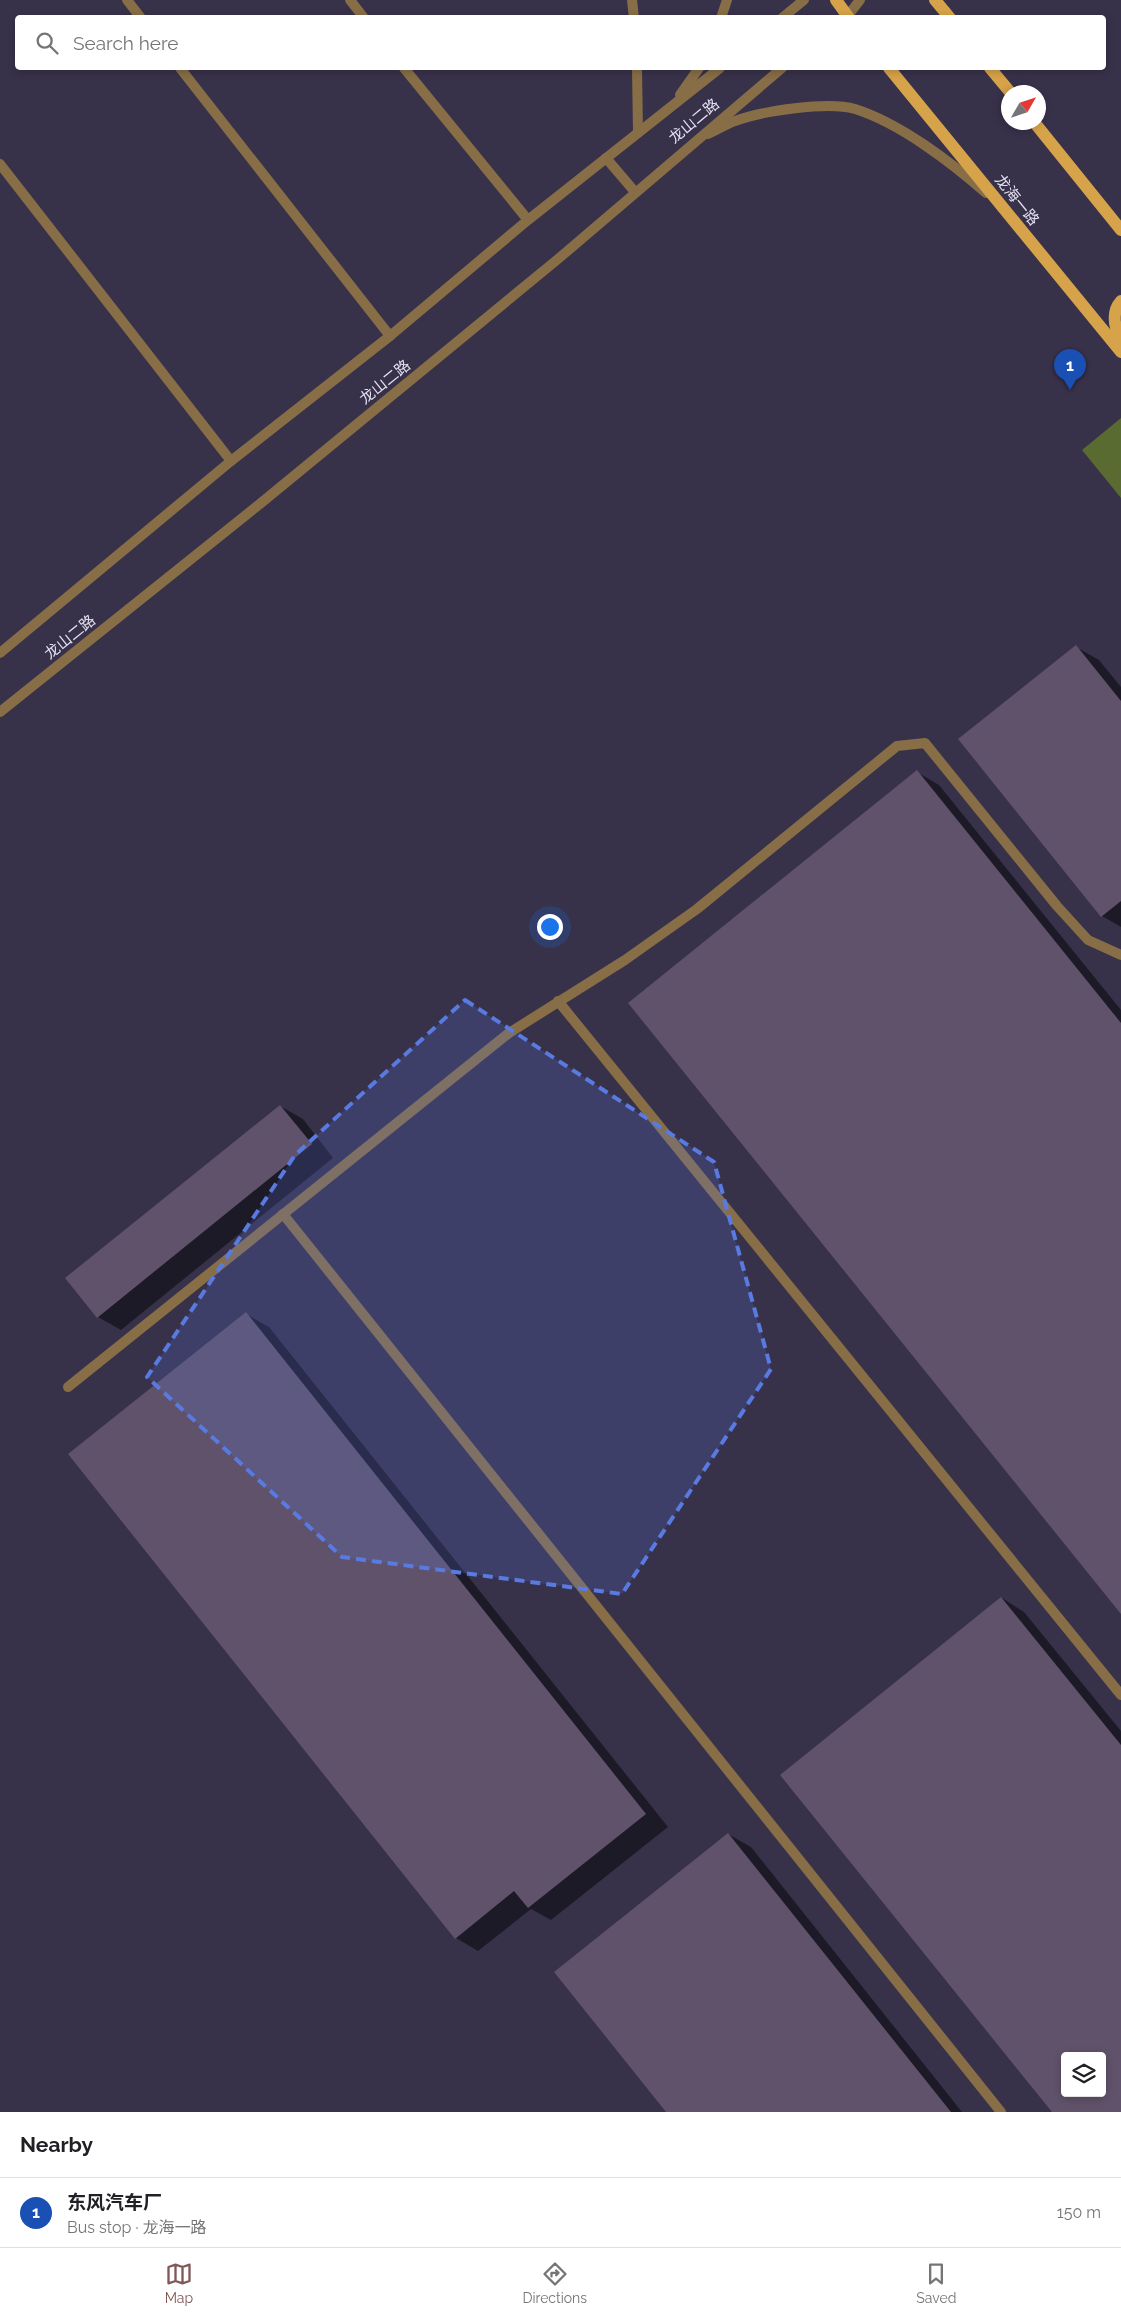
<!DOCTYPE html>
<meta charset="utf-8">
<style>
body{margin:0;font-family:Raleway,"Noto Sans SC",sans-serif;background:#f6f6f6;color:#202124}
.controls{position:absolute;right:15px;bottom:15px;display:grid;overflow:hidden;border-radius:5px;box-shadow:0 2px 8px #0003}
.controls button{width:45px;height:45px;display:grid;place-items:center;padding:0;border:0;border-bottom:1px solid #e0e0e0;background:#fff;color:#202124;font:25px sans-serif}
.compass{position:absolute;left:1001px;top:85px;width:45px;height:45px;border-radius:50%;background:#fff;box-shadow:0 2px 8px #0003;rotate:51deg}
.you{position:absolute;left:549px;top:926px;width:18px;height:18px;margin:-12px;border:4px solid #fff;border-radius:50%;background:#1a73e8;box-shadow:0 0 0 8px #1a73e833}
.badge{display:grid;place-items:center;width:32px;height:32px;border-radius:50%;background:#805856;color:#fff;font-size:16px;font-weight:700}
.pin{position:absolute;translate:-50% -41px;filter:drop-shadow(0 1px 2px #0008)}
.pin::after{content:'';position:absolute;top:26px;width:18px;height:15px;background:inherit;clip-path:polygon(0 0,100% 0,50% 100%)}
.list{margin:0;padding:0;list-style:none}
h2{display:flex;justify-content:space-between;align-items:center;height:65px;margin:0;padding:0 20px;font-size:21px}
h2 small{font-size:16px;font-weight:400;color:#757577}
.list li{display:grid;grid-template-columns:32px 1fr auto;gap:15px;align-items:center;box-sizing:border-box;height:70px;padding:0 20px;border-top:1px solid #e0e0e0}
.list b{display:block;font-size:19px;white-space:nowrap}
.list p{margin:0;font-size:16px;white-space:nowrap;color:#757577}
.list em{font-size:16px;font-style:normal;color:#757577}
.icon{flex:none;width:28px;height:28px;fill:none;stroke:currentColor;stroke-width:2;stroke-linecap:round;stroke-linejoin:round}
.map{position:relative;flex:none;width:1121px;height:2112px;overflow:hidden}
.search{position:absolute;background:#fff;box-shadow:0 2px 8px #0003;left:15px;right:15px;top:15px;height:55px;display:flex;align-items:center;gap:12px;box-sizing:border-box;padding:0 18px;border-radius:5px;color:#757577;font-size:19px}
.sheet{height:135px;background:#fff}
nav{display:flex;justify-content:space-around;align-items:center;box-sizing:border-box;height:70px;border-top:1px solid #e0e0e0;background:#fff;font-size:14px;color:#757577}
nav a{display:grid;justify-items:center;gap:2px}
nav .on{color:#805856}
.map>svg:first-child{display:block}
.forest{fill:#5a6b32}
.shadow{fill:#0007;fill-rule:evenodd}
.building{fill:#60526a;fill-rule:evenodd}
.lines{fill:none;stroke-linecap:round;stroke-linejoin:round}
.service{stroke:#876e46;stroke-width:10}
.minor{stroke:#876e46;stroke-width:10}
.tertiary{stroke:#876e46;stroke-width:10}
.primary{stroke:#d7a34a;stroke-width:12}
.marked{fill:#597ae0;fill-opacity:0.2;stroke:#597ae0;stroke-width:4;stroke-dasharray:10 6;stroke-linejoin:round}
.labels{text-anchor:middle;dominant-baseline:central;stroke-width:4;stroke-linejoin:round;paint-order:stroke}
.street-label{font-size:15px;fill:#e4e1f1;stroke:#38314a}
</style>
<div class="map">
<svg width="1121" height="2112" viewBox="0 0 1121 2112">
<rect width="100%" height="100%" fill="#38314a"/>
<path class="forest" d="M1121 418V498L1082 450Z"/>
<g class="shadow">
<path d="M1076 647 1099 660 1121 687V927L1102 916Z"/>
<path d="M917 772 939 785 1121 1010V1612Z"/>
<path d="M280 1106 303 1119 333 1158 121 1330 98 1317Z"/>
<path d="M246 1314 269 1327 668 1827 551 1920 531 1909 478 1951 456 1938Z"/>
<path d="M1002 1598 1024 1612 1121 1731V2112H1054ZM1065 2056H1102V2093H1065Z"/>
<path d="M728 1834 751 1847 962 2112H667Z"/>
</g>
<g class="building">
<path d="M1076 645 1121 701V901L1101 917 958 739Z"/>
<path d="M917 770 1121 1023V1614L628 1003Z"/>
<path d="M280 1105 312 1144 97 1318 65 1278Z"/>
<path d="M246 1312 646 1814 528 1908 514 1891 455 1939 68 1454Z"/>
<path d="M1001 1597 1121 1745V2112H1052L780 1775ZM1065 2056H1102V2093H1065Z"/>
<path d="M728 1833 951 2112H666L554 1972Z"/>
</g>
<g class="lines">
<g class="service">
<path d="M632 0 634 18"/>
<path d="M637 68 638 133"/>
<path d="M558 1001 1121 1695"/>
<path d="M283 1214 1001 2112"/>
<path d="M68 1387 509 1033 625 960 697 909 897 746 925 743 1057 906 1088 940 1121 955"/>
</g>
<g class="minor">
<path d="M127 0 141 18"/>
<path d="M350 0 364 18"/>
<path d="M180 68 390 336"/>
<path d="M404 68 528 220"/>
<path d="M0 164 231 461"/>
</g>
<g class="tertiary">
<path d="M721 18 727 0"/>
<path d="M782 18 804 0"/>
<path d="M846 18 860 0"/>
<path d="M680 95 699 68"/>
<path d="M708 134C717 130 726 124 735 121 762 111 828 101 855 109 900 123 952 163 986 193"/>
<path d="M606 158 635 192"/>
<path d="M0 653 231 461 390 336 528 220 720 68"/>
<path d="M0 712 261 503 558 259 782 68"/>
</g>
<g class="primary">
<path d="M836 0 849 18"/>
<path d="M935 0 950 18"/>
<path d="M889 68 1121 352"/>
<path d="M990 68 1010 92"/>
<path d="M1034 122 1121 230"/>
<path d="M1121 301C1110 313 1115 329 1121 342"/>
</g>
</g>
<path class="marked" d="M465 1000 714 1162 771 1369 622 1594 342 1557 147 1377 295 1155Z"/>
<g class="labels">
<g class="street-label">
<text transform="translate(694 121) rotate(-40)">龙山二路</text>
<text transform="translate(1017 200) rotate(51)">龙海一路</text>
<text transform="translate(385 382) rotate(-39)">龙山二路</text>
<text transform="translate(70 637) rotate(-39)">龙山二路</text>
</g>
</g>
</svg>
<div class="controls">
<button><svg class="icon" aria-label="layers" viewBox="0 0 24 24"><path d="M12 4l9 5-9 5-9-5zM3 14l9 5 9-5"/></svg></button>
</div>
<svg class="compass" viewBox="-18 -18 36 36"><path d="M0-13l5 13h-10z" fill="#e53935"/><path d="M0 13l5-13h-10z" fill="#757577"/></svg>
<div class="you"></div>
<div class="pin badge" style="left:1070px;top:390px;background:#1a4fb4">1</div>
<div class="search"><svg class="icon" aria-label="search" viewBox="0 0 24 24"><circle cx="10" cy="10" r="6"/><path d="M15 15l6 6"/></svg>Search here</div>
</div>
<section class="sheet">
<h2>Nearby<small></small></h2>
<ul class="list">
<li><span class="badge" style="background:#1a4fb4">1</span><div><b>东风汽车厂</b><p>Bus stop · 龙海一路</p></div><em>150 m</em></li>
</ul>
</section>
<nav>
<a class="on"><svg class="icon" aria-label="map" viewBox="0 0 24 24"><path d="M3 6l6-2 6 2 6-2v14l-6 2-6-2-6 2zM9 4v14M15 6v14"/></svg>Map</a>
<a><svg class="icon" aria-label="directions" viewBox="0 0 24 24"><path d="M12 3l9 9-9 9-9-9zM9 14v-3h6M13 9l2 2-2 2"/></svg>Directions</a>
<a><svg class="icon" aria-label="saved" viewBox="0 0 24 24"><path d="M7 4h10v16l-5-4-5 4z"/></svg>Saved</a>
</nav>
